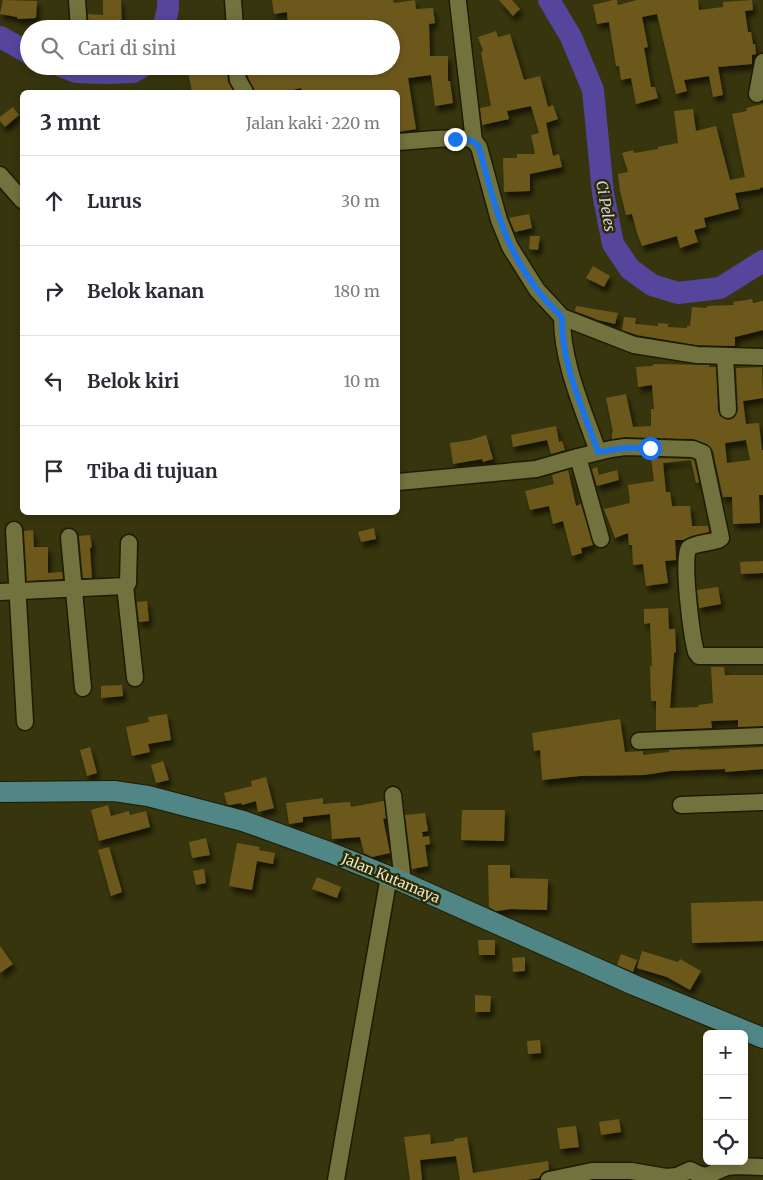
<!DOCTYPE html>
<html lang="id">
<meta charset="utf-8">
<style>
body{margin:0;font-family:Merriweather,serif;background:#f2f2f3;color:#2b2b33}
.controls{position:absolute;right:15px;bottom:15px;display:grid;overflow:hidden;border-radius:8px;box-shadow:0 2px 8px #0003}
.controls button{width:45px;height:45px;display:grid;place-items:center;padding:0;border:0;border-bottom:1px solid #e1e1e2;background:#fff;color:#2b2b33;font:25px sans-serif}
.stop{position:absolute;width:15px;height:15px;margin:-11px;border:4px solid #1a73e8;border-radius:50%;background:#fff}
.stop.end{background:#1a73e8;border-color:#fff;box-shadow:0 1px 5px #0008}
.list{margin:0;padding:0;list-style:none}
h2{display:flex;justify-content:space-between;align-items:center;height:65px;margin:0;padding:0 20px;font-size:21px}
h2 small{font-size:16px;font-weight:400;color:#7c7c81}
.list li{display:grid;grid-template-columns:32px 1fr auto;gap:15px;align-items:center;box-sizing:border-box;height:90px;padding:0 20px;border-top:1px solid #e1e1e2}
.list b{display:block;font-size:19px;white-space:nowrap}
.list em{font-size:16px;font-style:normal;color:#7c7c81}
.icon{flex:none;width:28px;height:28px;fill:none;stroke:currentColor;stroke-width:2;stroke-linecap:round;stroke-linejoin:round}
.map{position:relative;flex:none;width:763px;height:1180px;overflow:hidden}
.search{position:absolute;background:#fff;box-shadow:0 2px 8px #0003;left:20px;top:20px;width:380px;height:55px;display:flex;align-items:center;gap:12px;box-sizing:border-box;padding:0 18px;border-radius:28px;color:#7c7c81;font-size:19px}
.panel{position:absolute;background:#fff;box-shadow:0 2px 8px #0003;left:20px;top:90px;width:380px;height:425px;border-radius:8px}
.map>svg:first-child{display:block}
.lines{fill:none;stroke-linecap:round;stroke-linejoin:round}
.river{stroke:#56459d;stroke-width:22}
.building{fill:#6d581a;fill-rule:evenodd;filter:url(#shadow)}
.minor-casing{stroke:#1d1c02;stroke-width:19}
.major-casing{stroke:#1d1c02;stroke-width:22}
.minor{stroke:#72723e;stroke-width:16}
.major{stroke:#518687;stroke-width:20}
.route{stroke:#1a73e8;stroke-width:6}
.labels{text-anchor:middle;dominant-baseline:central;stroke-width:5;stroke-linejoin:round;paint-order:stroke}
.street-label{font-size:14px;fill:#e7e8cc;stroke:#2c2b02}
.water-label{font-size:15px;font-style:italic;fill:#d4d2eb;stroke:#2c2b02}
</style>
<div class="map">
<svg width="763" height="1180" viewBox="0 0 763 1180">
<defs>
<filter id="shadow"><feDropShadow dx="3" dy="5.5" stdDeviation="2.5" flood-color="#0009"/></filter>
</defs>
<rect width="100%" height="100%" fill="#36350d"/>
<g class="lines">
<g class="river">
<path d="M549 0 571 37 593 90 603 193 613 244 630 269 652 285 678 293 720 288 763 261"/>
<path d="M163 29 168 9V0"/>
<path d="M0 37 29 53"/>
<path d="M61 66 76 72 106 73 133 72 143 66"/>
</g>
</g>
<g class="building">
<path d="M3 0 37 1 36 18 18 19 17 17 0 14Z"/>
<path d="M103 0H121L122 28 89 29 88 14 103 15Z"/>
<path d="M272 0H393L394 3 415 0 416 9 433 8 435 23 429 24 430 56H448V81H450L453 103 435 106 431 75 408 78 416 129 398 132V92H302L301 88 285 92H255L248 77 246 66H391L392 64 391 29H288L287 12 274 14Z"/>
<path d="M499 0H512L520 9 513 16Z"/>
<path d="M613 0H617L618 5 637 0H698L699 10 723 7V2L752 0 753 10 745 11 748 32H751L753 44H755L756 54 752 55V64L718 67 723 95 713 97 709 76 684 80 687 91 676 94 657 14 642 17 648 47 644 48 651 87H655L658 98 636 104 631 78 621 80 619 66H616L609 22 597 24 593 5Z"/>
<path d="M496 31 498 37 510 34 524 80 540 76 548 107 553 105 558 119 546 123 553 156 559 154 562 167 530 174V191L504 192 503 158H517V154H535L531 135 539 133 531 106 507 111 509 119 482 125 480 108 491 106 481 52 483 51 478 37Z"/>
<path d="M197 66H226L228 82 234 92H192L188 72 197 70Z"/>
<path d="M763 104V187L760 188V189L735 193 739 209 704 218 706 227 694 230 698 242 680 248 677 236 642 246 637 233 632 214 626 215 620 191 618 174 628 172 622 153 633 150 634 153 658 149V147L678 143 674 111 693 109 696 131 716 126 730 180 745 177 732 114 747 111 746 108Z"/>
<path d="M13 107 19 115 5 127 0 121V117Z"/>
<path d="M529 214 532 228 515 232 509 218Z"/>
<path d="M530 236H540L538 250 529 249Z"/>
<path d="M593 266 610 276 604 287 586 278Z"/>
<path d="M752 299 753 303 763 301V330L735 337V346L696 345 637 335 622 330 624 317 636 318 635 324 658 326V323L668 324V327L687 328V326H690L692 307 707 308V306L734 305 733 302Z"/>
<path d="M576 306 618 313 615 324 598 320 575 311Z"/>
<path d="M653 364 709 365V367H716L718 411 720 416 728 420 734 418 738 410 736 368 762 367 763 398 743 401 746 424 759 423 762 450H763V495H759L760 523 733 524 732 497H723L713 451 707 444 693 439 625 437 612 439V433L613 432 606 398 626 394 633 427 651 426V409H654L652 385 638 387 636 367 653 366ZM746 440 750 460 727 463 725 443Z"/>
<path d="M556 426 559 442 562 441 565 450 551 454 547 440 513 447 511 435Z"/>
<path d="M486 435 493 459 483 462 482 459 453 464 450 443 470 440Z"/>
<path d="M651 458 691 459 694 460 699 482 696 483 691 460 663 463 666 492H670L672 506H690L692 526H708L709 532 692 536 683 540H675L676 560 665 561 668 583 646 586 643 564 633 565 632 545H629L628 533 615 538 604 509 630 503 628 485 654 481Z"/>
<path d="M597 467 599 475 617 470 619 480 597 486 592 469Z"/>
<path d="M568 470 576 506 581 504 593 545 581 548 582 553 572 556 563 521 553 524 549 506 530 510 525 491 554 484 552 475Z"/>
<path d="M374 528 376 539 361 542 358 532Z"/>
<path d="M33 530 34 547H48V573L62 572 63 579 27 581 24 531Z"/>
<path d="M90 535 92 547 90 548 92 578H83L79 536Z"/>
<path d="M763 561V573L741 574 740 562Z"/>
<path d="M718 587 721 604 699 608 697 590Z"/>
<path d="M147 601 149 621 139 622 137 602Z"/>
<path d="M668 608 669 629H675L676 652 674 653 670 708 699 707 698 705 713 703 711 667H724L725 675H763V726L738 727V720L711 721 712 728 656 730V701H651L650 666H652L650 623 644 624V609Z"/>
<path d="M122 685 123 696 101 698V686Z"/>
<path d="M167 714 171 740 148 744 150 752 132 756 126 727 149 722 148 717Z"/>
<path d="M620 719 625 752 643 751V755L669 752V750H672L699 749V750L763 747V769L725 772V769L670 771 644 775 580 776 542 780 540 750 534 751 532 733Z"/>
<path d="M90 747 97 773 87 776 80 750Z"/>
<path d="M163 761 169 780 156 783 151 765Z"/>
<path d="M266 777 274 808 258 812 256 801 242 805 241 803 230 805 227 804 224 793 252 786 251 781Z"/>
<path d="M323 798V804L350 802 351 807 384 801 386 818 383 819 390 853 372 857 364 853 360 837 332 839 330 814 303 817V822L289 824 286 803Z"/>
<path d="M108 805 111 816 129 811 130 815 146 811 150 827 99 841 91 810Z"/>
<path d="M462 810H505L504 841 461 840Z"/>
<path d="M425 813 428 831 422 832 423 837 429 836 430 844 425 845 428 866 412 869 405 815Z"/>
<path d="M206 838 210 855 192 858 189 842Z"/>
<path d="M237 843 260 847 259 850 275 853 273 864 257 861 252 890 229 886Z"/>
<path d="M109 847 122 892 111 896 98 850Z"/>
<path d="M488 865H510V878L548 879 547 910 511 909 496 911 489 907Z"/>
<path d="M204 869 206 883 196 885 193 871Z"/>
<path d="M317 877 341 887 337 898 312 889Z"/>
<path d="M763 901V941L692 943 691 903Z"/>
<path d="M478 940H495V955H479Z"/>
<path d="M0 946 13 964 0 973Z"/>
<path d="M642 951 678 962 680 959 701 971 690 990 667 977 637 968Z"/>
<path d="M621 954 637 960 633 972 617 965Z"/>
<path d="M525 957V971L513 972 512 958Z"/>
<path d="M475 995 491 996 490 1012H475Z"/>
<path d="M540 1040 541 1053 528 1054 527 1041Z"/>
<path d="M619 1119 621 1132 601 1135 599 1122Z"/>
<path d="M576 1126 579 1147 560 1149 557 1128Z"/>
<path d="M430 1134 431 1144 454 1141V1139L467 1137 473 1173 548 1161 549 1170 543 1172 539 1178 526 1180H460L456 1156 420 1160 422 1180H410L404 1137Z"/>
</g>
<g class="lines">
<g class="minor-casing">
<g id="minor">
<path d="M77 0 79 29"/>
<path d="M233 0 235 29"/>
<path d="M458 2 474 141"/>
<path d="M236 66 238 80 245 92"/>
<path d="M757 94 763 62"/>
<path d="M398 142C417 141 452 136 470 139 474 140 476 143 479 147L499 220 510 247 537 290 562 317 634 345 697 355 763 357"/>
<path d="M0 175 22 200"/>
<path d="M562 317C562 364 583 408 598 452"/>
<path d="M725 356 728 410"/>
<path d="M398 482 536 469 578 457"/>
<path d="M14 530 25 722"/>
<path d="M69 537 83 688"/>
<path d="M601 539 578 457 611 449 625 447 693 449 703 453 721 538 718 540C712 542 693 544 689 548 681 556 692 638 696 652L699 656H763"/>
<path d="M125 586 135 678"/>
<path d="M0 592 125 586 128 583 129 543"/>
<path d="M639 741 763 736"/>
<path d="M393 795 403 882"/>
<path d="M681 805 763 802"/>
<path d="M336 1180 389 876"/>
<path d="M549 1180 592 1171H631L666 1177 677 1176 690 1170 698 1174 706 1176 727 1167 737 1166 763 1167"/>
</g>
</g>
<g class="major-casing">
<path id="major" d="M0 792 114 791 148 796 243 821 329 852 403 882 634 985 763 1038"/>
</g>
<use href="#minor" class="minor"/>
<use href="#major" class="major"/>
</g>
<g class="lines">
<path class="route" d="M455 139C465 139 472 138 479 147 496 212 510 269 562 317 561 364 583 408 598 452L625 448H650"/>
</g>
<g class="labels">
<g class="street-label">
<text transform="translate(391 878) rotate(23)">Jalan Kutamaya</text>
</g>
<g class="water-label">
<text transform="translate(606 206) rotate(80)">Ci Peles</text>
</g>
</g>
</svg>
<div class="controls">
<button>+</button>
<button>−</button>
<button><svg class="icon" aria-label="locate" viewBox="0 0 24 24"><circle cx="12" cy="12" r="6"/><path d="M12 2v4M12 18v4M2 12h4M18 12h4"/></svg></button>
</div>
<div class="stop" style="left:650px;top:448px"></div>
<div class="stop end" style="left:455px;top:139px"></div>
<div class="search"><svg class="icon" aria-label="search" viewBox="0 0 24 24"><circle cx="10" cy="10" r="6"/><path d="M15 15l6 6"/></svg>Cari di sini</div>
<section class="panel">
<h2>3 mnt<small>Jalan kaki · 220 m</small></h2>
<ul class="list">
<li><svg class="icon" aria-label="ahead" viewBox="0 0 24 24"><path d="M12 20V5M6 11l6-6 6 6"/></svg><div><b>Lurus</b></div><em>30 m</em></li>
<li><svg class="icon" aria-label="right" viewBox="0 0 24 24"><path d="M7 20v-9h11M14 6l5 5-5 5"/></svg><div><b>Belok kanan</b></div><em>180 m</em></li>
<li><svg class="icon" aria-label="left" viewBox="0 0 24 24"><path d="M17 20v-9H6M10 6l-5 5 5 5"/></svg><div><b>Belok kiri</b></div><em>10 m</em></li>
<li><svg class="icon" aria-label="arrive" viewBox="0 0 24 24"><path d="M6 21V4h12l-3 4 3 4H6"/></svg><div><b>Tiba di tujuan</b></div></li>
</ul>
</section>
</div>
